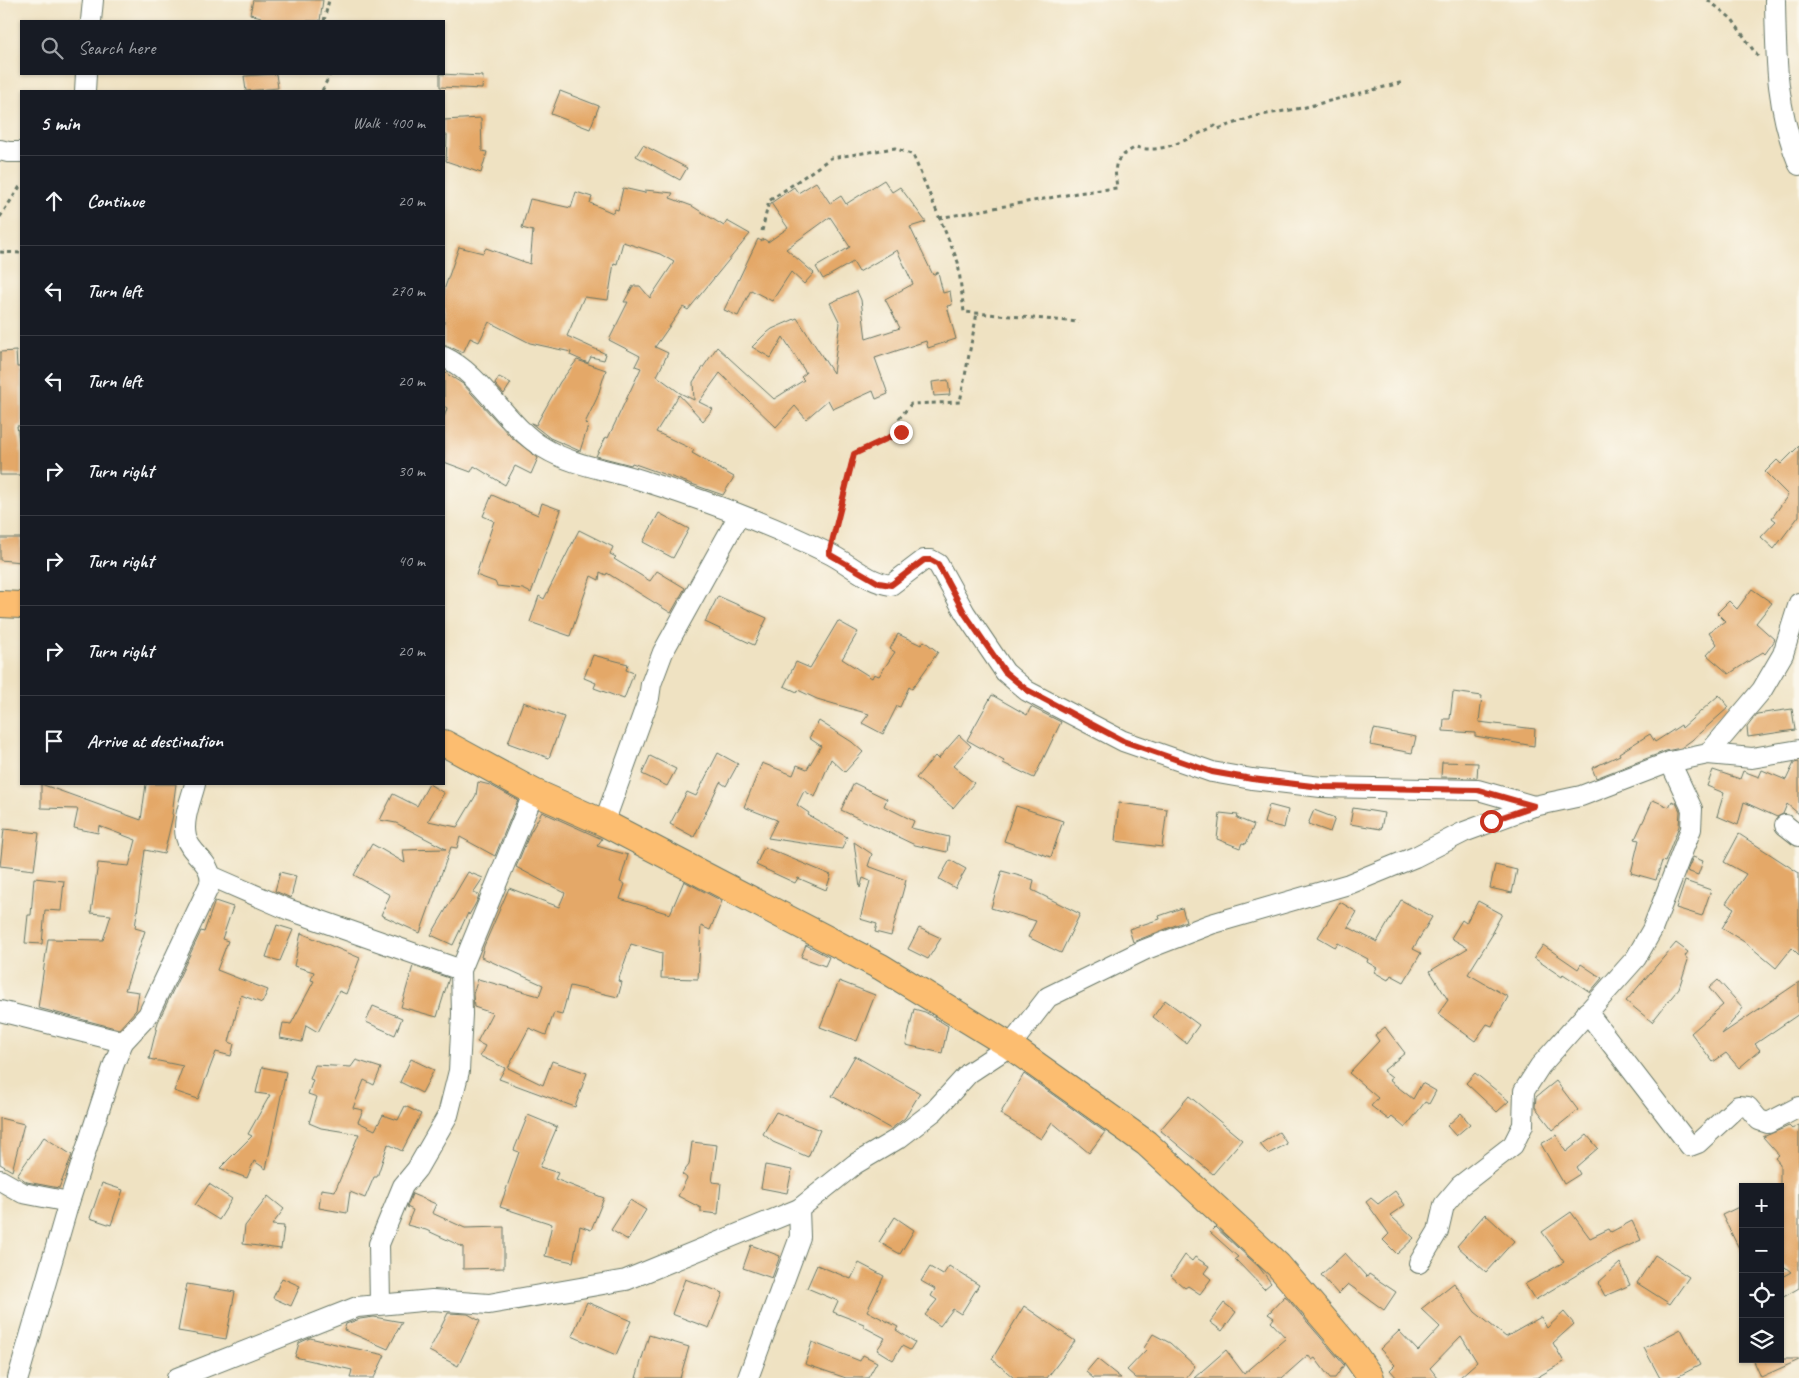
<!DOCTYPE html>
<meta charset="utf-8">
<style>
body{margin:0;font-family:Caveat,sans-serif;background:#242831;color:#f1f3f6}
.controls{position:absolute;right:15px;bottom:15px;display:grid;overflow:hidden;border-radius:0px;box-shadow:0 1px 4px #0004}
.controls button{width:45px;height:45px;display:grid;place-items:center;padding:0;border:0;border-bottom:1px solid #363941;background:#171b24;color:#f1f3f6;font:25px sans-serif}
.stop{position:absolute;width:15px;height:15px;margin:-11px;border:4px solid #c8321e;border-radius:50%;background:#fff}
.stop.end{background:#c8321e;border-color:#fff;box-shadow:0 1px 5px #0008}
.list{margin:0;padding:0;list-style:none}
h2{display:flex;justify-content:space-between;align-items:center;height:65px;margin:0;padding:0 20px;font-size:21px}
h2 small{font-size:16px;font-weight:400;color:#9ea1a6}
.list li{display:grid;grid-template-columns:32px 1fr auto;gap:15px;align-items:center;box-sizing:border-box;height:90px;padding:0 20px;border-top:1px solid #363941}
.list b{display:block;font-size:19px;white-space:nowrap}
.list em{font-size:16px;font-style:normal;color:#9ea1a6}
.icon{flex:none;width:28px;height:28px;fill:none;stroke:currentColor;stroke-width:2;stroke-linecap:round;stroke-linejoin:round}
.map{position:relative;flex:none;width:1799px;height:1378px;overflow:hidden}
.search{position:absolute;background:#171b24;box-shadow:0 1px 4px #0004;left:20px;top:20px;width:425px;height:55px;display:flex;align-items:center;gap:12px;box-sizing:border-box;padding:0 18px;border-radius:0px;color:#9ea1a6;font-size:19px}
.panel{position:absolute;background:#171b24;box-shadow:0 1px 4px #0004;left:20px;top:90px;width:425px;height:695px;border-radius:0px}
.map>svg:first-child{display:block}
.building{fill:#e4a867}
.lines{fill:none;stroke-linecap:round;stroke-linejoin:round}
.minor-casing{stroke:#687766;stroke-width:22}
.major-casing{stroke:#687766;stroke-width:28}
.path{stroke:#687766;stroke-width:3;stroke-dasharray:4 4;stroke-linecap:butt}
.minor{stroke:#fff;stroke-width:20}
.major{stroke:#fcbd6f;stroke-width:26}
.route{stroke:#c8321e;stroke-width:6}
</style>
<div class="map">
<svg width="1799" height="1378" viewBox="0 0 1799 1378">
<rect width="100%" height="100%" fill="#fbf7ec"/>
<filter id="ink" filterUnits="userSpaceOnUse"><feTurbulence type="fractalNoise" baseFrequency=".02" numOctaves="2"/><feDisplacementMap in="SourceGraphic" scale="10" xChannelSelector="R" yChannelSelector="G"/><feConvolveMatrix kernelMatrix="1 2 1 2 8 2 1 2 1" color-interpolation-filters="sRGB"/></filter>
<filter id="wash" filterUnits="userSpaceOnUse"><feTurbulence type="fractalNoise" baseFrequency=".0096" numOctaves="4" result="noise"/><feDisplacementMap in="SourceGraphic" scale="20" xChannelSelector="R" yChannelSelector="G"/><feGaussianBlur stdDeviation="1.12" result="paint"/><feColorMatrix in="noise" values="0 0 0 0 0 0 0 0 0 0 0 0 0 0 0 0 0 1.4 0 .05"/><feComposite in="paint" operator="in"/></filter>
<g filter="url(#wash)">
<rect width="100%" height="100%" fill="#efe2c2"/>
<g id="blocks">
<g class="building">
<path d="M253 0H323L320 21H260L261 17 250 14Z"/>
<path d="M276 74 278 88 246 91 244 76Z"/>
<path d="M440 74 483 76 482 89 440 87Z"/>
<path d="M560 91 599 106 590 129 551 114Z"/>
<path d="M481 118 482 151 487 152 481 173 446 161 447 135H444V120Z"/>
<path d="M643 145 687 168 680 180 636 156Z"/>
<path d="M884 180 892 192 900 187 926 222 910 227 933 275 938 272 943 293 950 291 952 305 947 306 956 339 928 348 926 341 875 358 888 394 876 399 873 391 833 409 828 400 806 419 795 406 776 427 720 373 699 402 713 409 703 421 679 395 656 432 694 450 692 453 734 477 723 495 632 463 631 465 596 456 606 437 608 438 641 368 635 366 640 356 609 340 628 302H624L633 286H640L650 298 674 262 660 254 623 242 617 264 614 263 608 300 584 297 567 336 606 354 604 360 591 357 588 363 570 355 571 352 530 343 489 322 479 342 470 338 463 353 444 344V290L459 247 483 253 486 248 530 264 533 231 522 228 530 199 571 208 576 192 592 197 590 203 613 213 615 209 618 210 623 188 645 193V190L673 193 670 198 692 206 724 226 727 221 750 234 688 310 683 307 655 347 668 353 657 376 680 393 694 400 693 382 717 347 774 399 804 380 801 377 806 373 783 337 771 358 752 347 763 336 772 329 797 318 833 373 840 323 830 303 857 291 861 300 866 339 900 328 885 299 913 284 897 250 859 272 853 262 823 279 816 267 850 247 830 217 786 249 814 273 804 284 791 272 772 301 751 290 738 316 724 310 758 239 761 241 764 239 768 242 788 228 771 203 794 187 798 193 816 182 830 203 841 196 846 204Z"/>
<path d="M16 351 17 367H21V426H17L21 455V475H0V352Z"/>
<path d="M577 360 606 370 597 398 585 423 588 426 580 451 550 438 531 423 536 425 560 382Z"/>
<path d="M444 372 463 384 510 436 538 458 531 474 515 466 505 485 474 466 471 472 444 462V418L447 408 444 406Z"/>
<path d="M499 377 511 383 504 394 495 384Z"/>
<path d="M948 380 950 395 934 396 932 382Z"/>
<path d="M1799 446V516L1774 549 1761 537 1776 521 1772 518 1788 495 1765 472 1777 460 1781 464Z"/>
<path d="M492 495 538 515 542 503 561 510 531 593 523 589 497 586 495 582 476 575 494 521 483 516Z"/>
<path d="M659 513 689 529 673 558 643 542Z"/>
<path d="M579 530 613 547 610 554 616 557 614 559 650 581 657 571 685 588 671 613 607 573 606 575 600 572 599 580 591 576 570 636 530 622 539 596 544 599Z"/>
<path d="M0 538H21V562L0 560Z"/>
<path d="M1752 589 1772 603 1756 623 1775 640 1765 654 1763 652 1729 674 1707 655 1717 644 1709 632 1725 621 1717 613 1729 601 1737 609Z"/>
<path d="M718 596 767 618 754 645 705 622Z"/>
<path d="M838 621 858 632 842 659 872 678 874 674 879 676 895 652 890 649 898 634 921 645 924 641 938 652 912 689 909 687 900 707 897 706 883 734 862 723 869 714 817 699 798 690 797 692 784 686 796 662 810 668Z"/>
<path d="M593 655 628 664 626 670 634 673 624 699 594 688 596 683 584 678Z"/>
<path d="M1453 692 1482 696 1479 722 1535 729 1534 746 1475 736V733L1443 731 1444 719H1450Z"/>
<path d="M992 695 1027 715 1031 707 1061 722 1034 778 1003 763 1004 761 967 740Z"/>
<path d="M1719 695 1729 707 1692 740 1681 748 1666 751 1596 778 1592 768 1620 755 1619 753 1650 734 1655 742 1681 725 1682 728Z"/>
<path d="M523 702 564 717 549 758 508 743Z"/>
<path d="M1792 709 1795 730 1748 737 1747 727 1757 714Z"/>
<path d="M819 721 852 742 863 752 845 772 831 759 815 797 804 791 797 805 809 813 808 815 847 837 842 849 768 838 777 820 744 807 762 763 793 775 797 765 807 769 821 746 809 738Z"/>
<path d="M1374 729 1416 737 1412 753 1370 745Z"/>
<path d="M959 735 971 746 953 766 974 783 953 808 916 778 935 756 938 759Z"/>
<path d="M718 753 738 764 726 786 720 782 694 837 670 824 687 792 696 796Z"/>
<path d="M650 756 676 769 667 786 642 774Z"/>
<path d="M1442 762 1478 763 1477 778 1441 777Z"/>
<path d="M1799 762V814L1787 804 1783 814 1777 817 1744 802 1738 825 1717 816 1724 793 1707 786 1713 770 1740 779 1743 771 1759 777 1762 770 1786 780 1794 763Z"/>
<path d="M478 782 490 785 518 800 495 856 460 837 457 848 451 847 420 933 381 915 390 895 354 875 372 844 405 863 403 850 446 849 396 823 380 820 393 794 417 806 429 784 444 793 428 821 457 827 476 795Z"/>
<path d="M854 783 887 799 884 806 914 821 911 828 949 837 947 852 915 845 841 810Z"/>
<path d="M41 784 141 820 146 784H176L172 814 173 815 164 854 145 850 135 928 145 931 125 990 139 992 136 1010 119 1029 38 1008 48 939 103 940 111 915 91 913 98 863 129 866 136 840 99 826 98 833 74 828 78 809 41 808Z"/>
<path d="M1653 800 1669 807 1672 801 1676 803 1680 811 1679 826 1665 862 1662 861 1656 880 1631 873 1639 840 1635 839Z"/>
<path d="M1119 803 1167 809 1162 847 1115 841Z"/>
<path d="M1269 805 1288 810 1284 828 1264 823Z"/>
<path d="M1016 806 1063 821 1051 857 1004 841Z"/>
<path d="M1353 808 1384 813 1381 829 1350 824Z"/>
<path d="M1314 810 1335 818 1330 832 1308 824Z"/>
<path d="M542 812 602 839 597 846 628 855 620 882 625 884 620 899 670 914 684 881 722 901 710 930 701 926 698 979 661 978 662 953 631 944 618 981 622 982 618 997 570 986 562 1015 554 1013 546 1035 529 1028 508 1068 543 1085 552 1061 587 1073 575 1107 499 1079 505 1068 480 1056 485 1046 477 1042 492 1013 474 1007 473 994 478 979 539 996 543 985 481 957 484 946 509 888 559 907 565 893 516 867 530 833Z"/>
<path d="M1220 813 1238 815 1237 818 1254 825 1246 844 1242 843 1240 848 1217 839Z"/>
<path d="M4 829 39 833 34 870 0 866Z"/>
<path d="M1739 834 1799 873V955L1792 948 1776 968 1746 943 1722 928 1734 908 1726 903 1746 874 1724 862Z"/>
<path d="M854 842 872 854 868 866 906 880 891 936 875 932 877 924 860 919 870 881 863 878 860 888Z"/>
<path d="M764 847 831 875 826 890 798 878 795 883 756 865Z"/>
<path d="M1693 857 1703 861 1698 875 1687 871Z"/>
<path d="M950 860 966 869 955 888 939 879Z"/>
<path d="M1495 865 1517 870 1512 893 1490 888Z"/>
<path d="M1002 871 1034 880 1032 890 1080 914 1061 953 1028 937 1036 921 991 908Z"/>
<path d="M280 872 296 876 291 898 275 891Z"/>
<path d="M468 872 483 878 473 893 479 895 476 903 469 915 468 913 453 945 431 935Z"/>
<path d="M34 878 64 881 61 911 45 910 42 944 25 943 28 915H31Z"/>
<path d="M1685 881 1711 890 1702 916 1676 908Z"/>
<path d="M1401 900 1432 917 1413 949 1421 953 1404 982 1391 975 1388 980 1374 972 1377 968 1367 962 1368 959 1338 943 1335 947 1318 937 1340 902 1357 912 1348 927 1377 942Z"/>
<path d="M215 901 233 907 222 939 228 941 217 970 268 990 262 1003 241 995 229 1042 234 1044 231 1056 216 1052 198 1099 174 1091 183 1066 149 1059 158 1022 201 931 204 932Z"/>
<path d="M1478 901 1502 914 1491 934 1494 932 1468 974 1508 997 1492 1026 1487 1024 1475 1041 1438 1014 1448 1000 1430 971 1468 948 1451 938 1462 920 1466 923Z"/>
<path d="M1182 908 1186 921 1133 942 1129 929 1160 919 1159 916Z"/>
<path d="M277 925 293 930 280 961 266 957Z"/>
<path d="M919 928 941 938 928 959 908 949Z"/>
<path d="M301 933 360 958 346 994 339 991 318 1032 306 1025 302 1042 280 1038 283 1023 291 1024 314 981 311 980 314 972 294 966Z"/>
<path d="M1676 943 1688 952 1685 956 1688 960 1679 988 1652 1022 1626 1001Z"/>
<path d="M806 945 829 957 825 966 801 957Z"/>
<path d="M1543 945 1578 969 1581 964 1602 978 1590 992 1563 974 1562 977 1534 958Z"/>
<path d="M413 966 449 978 437 1017 401 1007Z"/>
<path d="M1718 980 1743 1008 1722 1034 1799 982V1014L1755 1044 1760 1050 1739 1068 1726 1053 1713 1062 1691 1033 1723 1005 1709 988Z"/>
<path d="M839 981 875 995 857 1041 820 1027Z"/>
<path d="M1165 1000 1199 1025 1186 1043 1153 1017Z"/>
<path d="M373 1006 402 1018 395 1035 366 1022Z"/>
<path d="M914 1009 925 1012 948 1026 942 1053 906 1045Z"/>
<path d="M1385 1027 1405 1053 1383 1071 1392 1078 1389 1080 1413 1099 1422 1083 1436 1091 1429 1104 1425 1102 1405 1128 1392 1117 1389 1120 1371 1106 1378 1098 1349 1073 1379 1041 1375 1035Z"/>
<path d="M855 1056 920 1093 905 1118 891 1129 832 1096Z"/>
<path d="M411 1059 434 1070 422 1093 400 1082Z"/>
<path d="M356 1060 381 1068 374 1085 364 1080 353 1108 363 1110 358 1122 375 1130 383 1115 398 1120 405 1106 421 1114 402 1151 388 1144 377 1177H374L365 1198 350 1192 347 1213 319 1208 321 1189 335 1191 359 1134 321 1128 309 1123 317 1097 308 1094 313 1080 310 1079 315 1065 351 1067Z"/>
<path d="M262 1067 286 1072 266 1169 254 1161 247 1178 220 1168 252 1136 248 1134 270 1095 256 1093Z"/>
<path d="M1475 1073 1509 1101 1497 1112 1466 1083Z"/>
<path d="M1024 1074 1105 1132 1089 1153 1052 1122 1041 1139 1000 1114Z"/>
<path d="M1556 1081 1578 1110 1553 1130 1535 1107 1536 1097Z"/>
<path d="M1189 1096 1242 1140 1213 1174 1160 1130Z"/>
<path d="M776 1112 820 1130 808 1157 773 1142 763 1134Z"/>
<path d="M1461 1113 1470 1124 1456 1136 1447 1126Z"/>
<path d="M528 1115 557 1127 540 1167 558 1173 555 1179 604 1198 591 1230 580 1226 573 1262 545 1256 552 1224 500 1207 519 1152 514 1150Z"/>
<path d="M0 1118 24 1124 12 1171 0 1164Z"/>
<path d="M1799 1125V1288L1780 1299V1278L1791 1272 1780 1263V1164L1775 1158 1779 1155 1763 1137 1789 1126 1792 1129Z"/>
<path d="M1279 1132 1287 1144 1268 1154 1260 1144Z"/>
<path d="M1556 1135 1566 1152 1587 1135 1598 1148 1576 1167 1580 1174 1564 1184 1541 1144Z"/>
<path d="M44 1137 72 1155 59 1188 27 1182 17 1175Z"/>
<path d="M692 1142 717 1145 712 1182 721 1183 718 1214 701 1212V1208L678 1196 687 1178 682 1174 689 1165Z"/>
<path d="M765 1165 792 1170 787 1193 761 1188Z"/>
<path d="M102 1183 123 1190 111 1225 90 1218Z"/>
<path d="M209 1184 232 1199 219 1220 195 1205Z"/>
<path d="M1395 1191 1405 1205 1390 1215 1414 1238 1397 1254 1383 1240 1389 1234 1366 1202 1371 1198 1378 1204Z"/>
<path d="M412 1194 436 1204 432 1213 465 1228 504 1227V1268L463 1269V1247L426 1230 407 1225 413 1210 407 1207Z"/>
<path d="M268 1196 284 1209 272 1225 284 1226 281 1249 243 1244 245 1226Z"/>
<path d="M630 1200 646 1210 628 1240 611 1230Z"/>
<path d="M1743 1205V1256L1722 1215Z"/>
<path d="M1571 1212 1590 1238 1609 1229 1611 1232 1632 1221 1641 1240 1615 1252 1535 1300 1525 1284 1564 1262 1542 1232Z"/>
<path d="M1485 1214 1514 1241 1486 1272 1457 1246Z"/>
<path d="M895 1217 914 1230 900 1254 879 1242Z"/>
<path d="M1215 1227 1259 1267 1271 1283 1264 1289 1235 1259 1238 1257 1210 1232Z"/>
<path d="M751 1245 780 1256 772 1278 743 1268Z"/>
<path d="M1345 1253 1367 1277 1369 1274 1396 1292 1384 1310 1348 1284 1338 1294 1321 1275Z"/>
<path d="M1185 1255 1192 1261 1195 1257 1209 1266 1204 1273 1211 1279 1200 1294 1188 1286 1185 1288 1171 1276Z"/>
<path d="M1655 1255 1689 1277 1670 1304 1637 1283Z"/>
<path d="M859 1263 884 1276 867 1311 898 1327 896 1330 915 1342 910 1350 902 1346 893 1360 877 1350 885 1338 864 1327V1324L833 1312 838 1301 807 1288 817 1265 851 1279Z"/>
<path d="M1620 1263 1630 1285 1605 1296 1598 1283Z"/>
<path d="M949 1266 979 1285 961 1314 953 1309 940 1326 925 1315 937 1300 931 1296 935 1289 921 1281 930 1267 943 1275Z"/>
<path d="M282 1278 300 1286 291 1306 273 1298Z"/>
<path d="M685 1279 723 1293 709 1328 672 1314Z"/>
<path d="M1454 1283 1475 1312 1506 1337 1541 1317 1547 1328 1564 1312 1574 1324 1553 1343 1564 1362 1536 1378H1459L1477 1362 1461 1336 1430 1368 1438 1378H1397L1390 1370 1395 1365 1380 1349 1399 1331 1418 1351 1440 1327 1421 1309Z"/>
<path d="M187 1284 235 1292 226 1339 178 1331Z"/>
<path d="M1285 1296 1344 1365 1335 1378H1330L1315 1358 1312 1360 1308 1355 1282 1378H1194L1226 1350 1244 1374 1286 1338 1271 1322 1274 1318 1268 1314Z"/>
<path d="M587 1302 631 1321 616 1355 572 1336Z"/>
<path d="M1224 1303 1236 1312 1222 1331 1210 1322Z"/>
<path d="M1024 1306 1075 1341 1047 1378H1014L992 1359Z"/>
<path d="M448 1313 468 1314 480 1321 458 1366 429 1351Z"/>
<path d="M374 1317 402 1322 388 1349 344 1330 346 1324 360 1319Z"/>
<path d="M1681 1329 1700 1365 1675 1378H1660L1644 1348Z"/>
<path d="M1153 1334 1170 1343 1195 1366 1186 1378H1136L1127 1370 1146 1350 1144 1348Z"/>
<path d="M649 1335 689 1347 680 1378H636Z"/>
<path d="M310 1338 344 1346 385 1355 374 1378H350L352 1370 295 1357 299 1343Z"/>
<path d="M812 1342 860 1361 863 1355 877 1362 868 1378H846L805 1364Z"/>
<path d="M1097 1359 1121 1378H1093L1086 1372Z"/>
<path d="M1753 1359H1799V1360L1761 1377Z"/>
</g>
</g>
</g>
<g filter="url(#ink)">
<use href="#blocks" fill-opacity="0" stroke="#687766" stroke-width="1"/>
<g class="lines">
<g class="minor-casing">
<g id="minor">
<path d="M1775 0C1776 60 1776 108 1799 165"/>
<path d="M91 21 93 0"/>
<path d="M85 91 86 74"/>
<path d="M0 150 8 152H21"/>
<path d="M444 357C483 375 506 426 544 448 573 466 612 470 644 481 707 501 769 524 828 553 849 563 867 582 891 585L924 560H931L938 564 965 613 1005 672 1027 691 1123 741 1212 772 1252 779 1321 787 1478 790 1534 806 1581 796 1670 762 1708 754 1762 690 1783 654 1799 603"/>
<path d="M1708 754 1752 758 1799 750"/>
<path d="M604 823 649 698 651 684 663 652 739 515"/>
<path d="M1785 825 1799 836"/>
<path d="M211 876 287 909 461 970"/>
<path d="M0 1011 123 1042"/>
<path d="M1587 1012 1690 1146 1698 1143 1738 1106 1748 1107 1759 1120 1768 1123 1799 1107"/>
<path d="M0 1180 23 1193 69 1202"/>
<path d="M1419 1263 1438 1231 1444 1205 1460 1186 1513 1145 1523 1125 1524 1091 1540 1066 1636 958 1652 930 1691 829 1692 809 1670 762"/>
<path d="M380 1303 379 1244 403 1186 417 1169 448 1115 459 1071 462 1014 461 970 534 792"/>
<path d="M18 1378 69 1202 114 1064 123 1042 148 1015 210 884C214 862 190 855 186 837 182 820 191 800 195 784"/>
<path d="M177 1378 357 1307 432 1300 489 1304 626 1280 799 1209 855 1164 899 1138 934 1111 969 1073 1010 1046 1048 997 1144 950 1211 924 1349 884 1415 857 1464 832 1534 806"/>
<path d="M748 1378 800 1237 799 1209"/>
</g>
</g>
<g class="major-casing">
<g id="major">
<path d="M0 604 21 605"/>
<path d="M444 743 534 792 604 823 881 967 1010 1046 1146 1143 1278 1265 1355 1355 1371 1378"/>
</g>
</g>
<g class="path">
<path d="M1708 0 1732 19 1758 57"/>
<path d="M324 21 329 0"/>
<path d="M322 91 330 74"/>
<path d="M0 217 21 185"/>
<path d="M939 218 1077 193 1117 188C1114 163 1113 160 1136 147 1164 155 1190 137 1215 126L1218 129 1256 116 1302 108 1404 82"/>
<path d="M762 231 769 201 831 158 895 148 913 155 958 262 964 312 1079 322"/>
<path d="M0 252 21 253"/>
<path d="M833 537 854 454 901 432 897 421 911 404 960 402 977 313"/>
</g>
<use href="#minor" class="minor"/>
<use href="#major" class="major"/>
</g>
</g>
<g class="lines" filter="url(#ink)">
<path class="route" d="M901 432 854 454 829 554 879 583 891 585 924 560H931L938 564 965 614 1005 672 1027 690 1123 741 1212 772 1252 779 1321 787 1478 790 1534 806 1491 821"/>
</g>
</svg>
<div class="controls">
<button>+</button>
<button>−</button>
<button><svg class="icon" aria-label="locate" viewBox="0 0 24 24"><circle cx="12" cy="12" r="6"/><path d="M12 2v4M12 18v4M2 12h4M18 12h4"/></svg></button>
<button><svg class="icon" aria-label="layers" viewBox="0 0 24 24"><path d="M12 4l9 5-9 5-9-5zM3 14l9 5 9-5"/></svg></button>
</div>
<div class="stop" style="left:1491px;top:821px"></div>
<div class="stop end" style="left:901px;top:432px"></div>
<div class="search"><svg class="icon" aria-label="search" viewBox="0 0 24 24"><circle cx="10" cy="10" r="6"/><path d="M15 15l6 6"/></svg>Search here</div>
<section class="panel">
<h2>5 min<small>Walk · 400 m</small></h2>
<ul class="list">
<li><svg class="icon" aria-label="ahead" viewBox="0 0 24 24"><path d="M12 20V5M6 11l6-6 6 6"/></svg><div><b>Continue</b></div><em>20 m</em></li>
<li><svg class="icon" aria-label="left" viewBox="0 0 24 24"><path d="M17 20v-9H6M10 6l-5 5 5 5"/></svg><div><b>Turn left</b></div><em>270 m</em></li>
<li><svg class="icon" aria-label="left" viewBox="0 0 24 24"><path d="M17 20v-9H6M10 6l-5 5 5 5"/></svg><div><b>Turn left</b></div><em>20 m</em></li>
<li><svg class="icon" aria-label="right" viewBox="0 0 24 24"><path d="M7 20v-9h11M14 6l5 5-5 5"/></svg><div><b>Turn right</b></div><em>30 m</em></li>
<li><svg class="icon" aria-label="right" viewBox="0 0 24 24"><path d="M7 20v-9h11M14 6l5 5-5 5"/></svg><div><b>Turn right</b></div><em>40 m</em></li>
<li><svg class="icon" aria-label="right" viewBox="0 0 24 24"><path d="M7 20v-9h11M14 6l5 5-5 5"/></svg><div><b>Turn right</b></div><em>20 m</em></li>
<li><svg class="icon" aria-label="arrive" viewBox="0 0 24 24"><path d="M6 21V4h12l-3 4 3 4H6"/></svg><div><b>Arrive at destination</b></div></li>
</ul>
</section>
</div>
